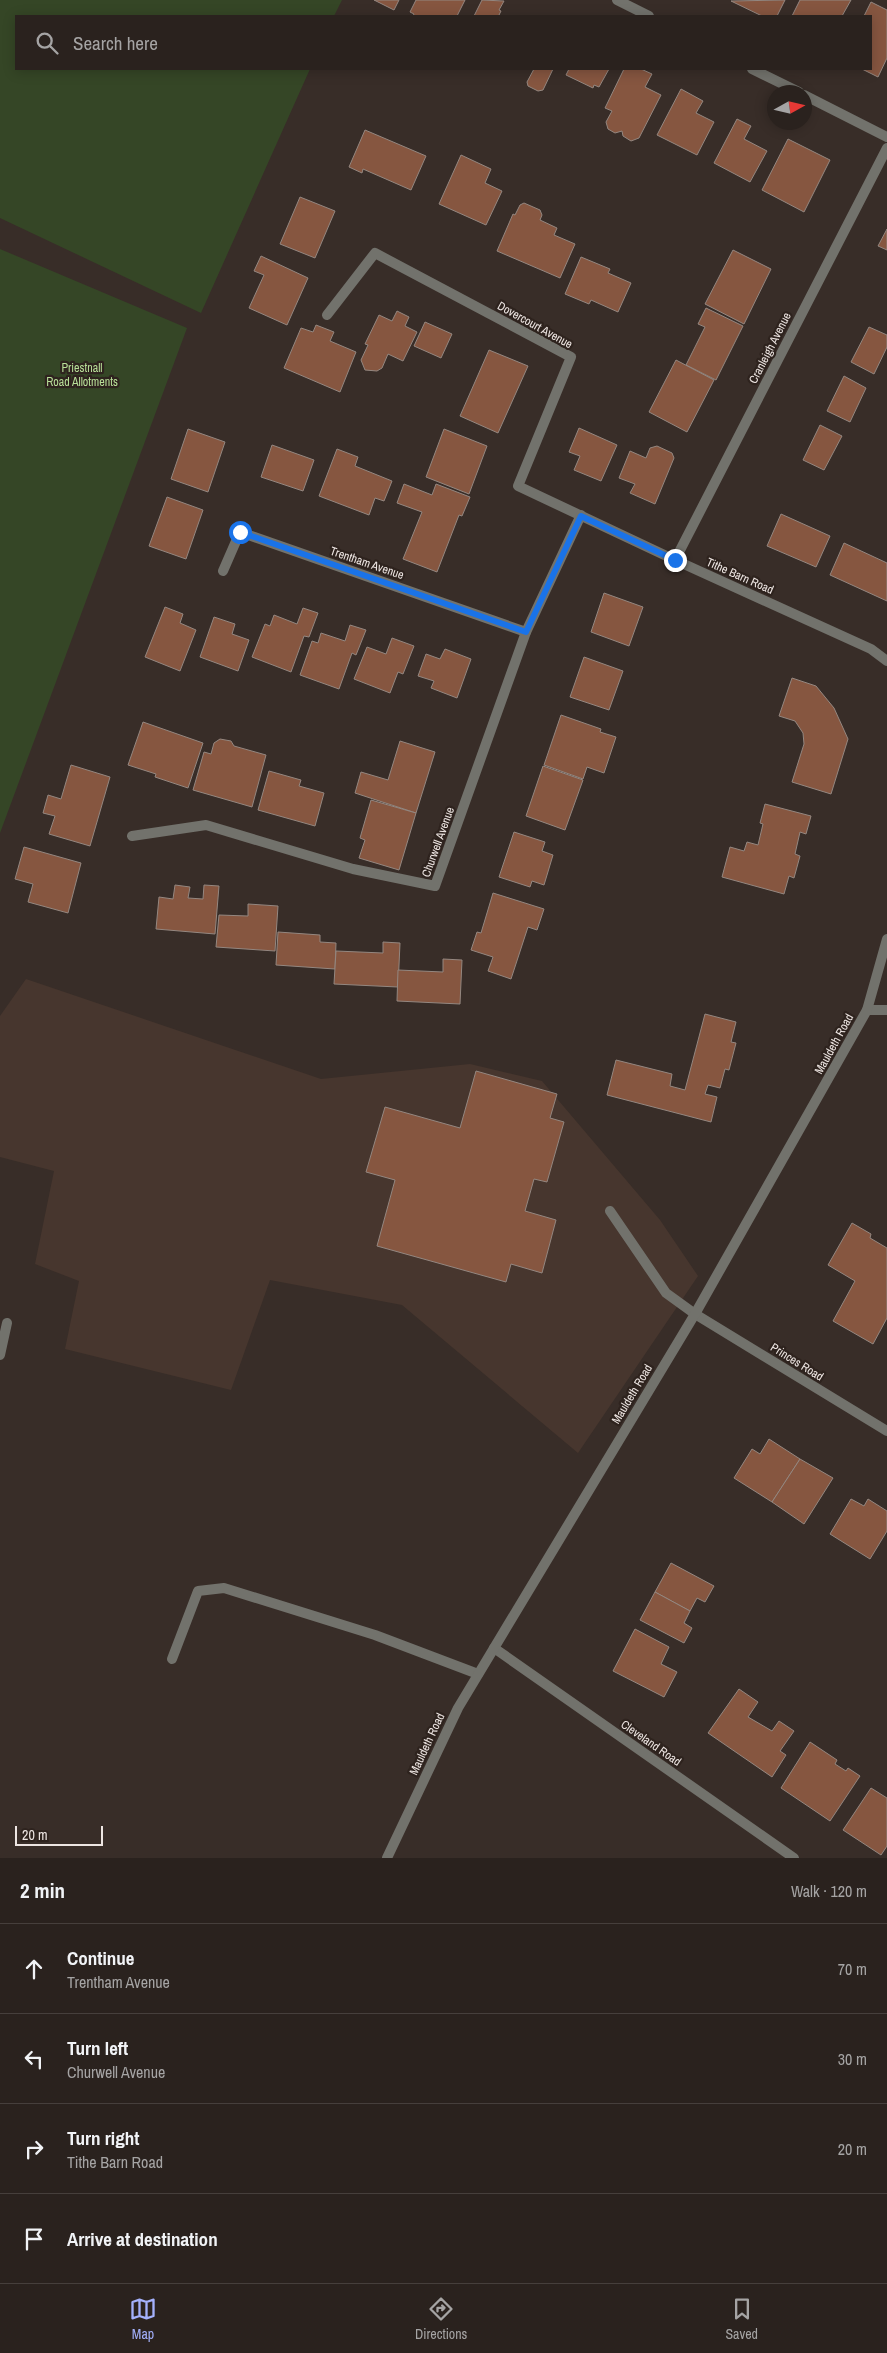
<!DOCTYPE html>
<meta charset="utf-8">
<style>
body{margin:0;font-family:"Archivo Narrow",sans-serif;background:#362f2b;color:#f1f3f6}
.compass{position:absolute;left:767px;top:85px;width:45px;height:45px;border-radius:50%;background:#2a221e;box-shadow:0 2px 12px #0003;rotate:82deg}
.scale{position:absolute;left:15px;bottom:12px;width:88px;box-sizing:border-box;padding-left:5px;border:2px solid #ede5e2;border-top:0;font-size:14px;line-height:18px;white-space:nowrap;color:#ede5e2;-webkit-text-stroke:4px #2e231e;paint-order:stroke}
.stop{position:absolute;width:15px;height:15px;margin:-11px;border:4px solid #1a73e8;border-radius:50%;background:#fff}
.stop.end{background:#1a73e8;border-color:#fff;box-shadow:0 1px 5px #0008}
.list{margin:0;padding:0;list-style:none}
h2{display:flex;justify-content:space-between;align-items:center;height:65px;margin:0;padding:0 20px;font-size:21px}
h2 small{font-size:16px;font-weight:400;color:#a5a4a4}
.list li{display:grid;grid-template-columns:32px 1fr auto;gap:15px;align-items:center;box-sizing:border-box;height:90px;padding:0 20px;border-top:1px solid #463f3c}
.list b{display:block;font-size:19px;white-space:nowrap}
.list p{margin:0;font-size:16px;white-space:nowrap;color:#a5a4a4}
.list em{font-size:16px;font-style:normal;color:#a5a4a4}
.icon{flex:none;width:28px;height:28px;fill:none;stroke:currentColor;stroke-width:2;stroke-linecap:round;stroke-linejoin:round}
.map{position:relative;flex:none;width:887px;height:1858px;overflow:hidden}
.search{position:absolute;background:#2a221e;box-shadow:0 2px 12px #0003;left:15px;right:15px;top:15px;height:55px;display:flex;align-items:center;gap:12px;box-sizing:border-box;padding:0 18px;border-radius:0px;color:#a5a4a4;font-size:19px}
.sheet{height:425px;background:#2a221e}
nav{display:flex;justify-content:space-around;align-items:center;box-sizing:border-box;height:70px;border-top:1px solid #463f3c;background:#2a221e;font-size:14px;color:#a5a4a4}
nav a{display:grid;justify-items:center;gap:2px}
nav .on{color:#a4b1fc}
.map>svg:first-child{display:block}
.built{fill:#47362e}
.green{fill:#354626}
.building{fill:#865640;stroke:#948780}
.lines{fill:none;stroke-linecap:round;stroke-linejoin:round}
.service{stroke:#72726c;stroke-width:10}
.minor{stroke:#72726c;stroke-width:10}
.route{stroke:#1a73e8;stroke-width:6}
.labels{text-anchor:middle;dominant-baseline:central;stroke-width:4.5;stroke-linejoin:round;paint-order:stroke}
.street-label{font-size:12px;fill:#ede5e2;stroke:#2e231e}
.park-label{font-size:12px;fill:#b8df98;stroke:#2e231e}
</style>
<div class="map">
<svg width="887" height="1858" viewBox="0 0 887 1858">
<rect width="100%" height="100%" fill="#382d28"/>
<path class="built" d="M26 979 321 1079 470 1064 542 1081 660 1220 698 1276 578 1453 402 1305 270 1280 231 1390 65 1349 79 1281 35 1264 54 1171 0 1157V1016Z"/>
<g class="green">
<path d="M0 0H342L334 16H16V69H310L201 313 0 218Z"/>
<path d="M0 249 187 328 0 833Z"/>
</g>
<g class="building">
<path d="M374 0H399L394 10Z"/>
<path d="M416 0H465L457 16H413L414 14 410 12Z"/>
<path d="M482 0 504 1 499 10 501 11 499 15 501 16H474Z"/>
<path d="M785 0 777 16H762L731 1Z"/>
<path d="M800 0H851L842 16H792Z"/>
<path d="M871 2 887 10V58L878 77 862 69H871V16H864Z"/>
<path d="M534 69H553L543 90 538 91 528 86 527 82Z"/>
<path d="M569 69H609L599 87 594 85 593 88 566 75Z"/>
<path d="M624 69H641L652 74 645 87 661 95 639 138 631 141 623 136 622 131 615 133 608 129 606 122 612 111 605 108Z"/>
<path d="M681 89 703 101 696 113 714 122 697 155 657 135Z"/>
<path d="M737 119 751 126 744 139 767 151 750 182 714 163Z"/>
<path d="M365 130 426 156 411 190 363 169 362 173 349 167Z"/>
<path d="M788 139 830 160 804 212 762 190Z"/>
<path d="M461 155 491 169 485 183 502 191 486 225 439 204Z"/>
<path d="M300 197 335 211 315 258 280 244Z"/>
<path d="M524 203 540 210 542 215 540 220 557 228 554 235 575 244 560 278 497 251 513 214 515 215 520 205Z"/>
<path d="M887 229V250L878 246Z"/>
<path d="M733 250 771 269 744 324 705 304Z"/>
<path d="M261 256 308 278 287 325 249 308 264 275 254 271Z"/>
<path d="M581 257 610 269 608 273 631 283 618 312 591 300 589 304 565 294Z"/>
<path d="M706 308 743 326 716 380 686 365 705 327 698 324Z"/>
<path d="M397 311 409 317 405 326 417 332 403 361 388 354 382 368 377 371 365 370 361 360 368 345 365 344 379 315 392 321Z"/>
<path d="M425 322 452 334 441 358 414 346Z"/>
<path d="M316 325 334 332 330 341 356 352 340 392 284 368 301 328 313 332Z"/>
<path d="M869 327 887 335V347L874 374 851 362Z"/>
<path d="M489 350 528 366 498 433 460 416Z"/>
<path d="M676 360 714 380 687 432 649 412Z"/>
<path d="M844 376 866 388 850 422 827 411Z"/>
<path d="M820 425 842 436 824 470 803 460Z"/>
<path d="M579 428 617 445 601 481 574 470 580 456 569 452Z"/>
<path d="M188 429 225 442 208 492 171 479Z"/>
<path d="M444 429 487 446 469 494 426 477Z"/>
<path d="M272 445 314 460 303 491 261 477Z"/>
<path d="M657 446 672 453 674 458 655 504 630 493 635 484 619 478 630 451 646 458 650 448Z"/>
<path d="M337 449 358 457 355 466 392 481 384 501 375 498 369 515 319 496Z"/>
<path d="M404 484 432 495 436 484 470 497 462 516 459 515 437 572 403 559 422 512 397 503Z"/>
<path d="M167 497 203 510 186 559 149 546Z"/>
<path d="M781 514 830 536 816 567 767 546Z"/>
<path d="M844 543 887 563V601L830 575Z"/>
<path d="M604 593 643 607 629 646 591 632Z"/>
<path d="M165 607 183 614 180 623 196 630 180 671 145 657Z"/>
<path d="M303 608 318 613 309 637 304 636 291 672 252 657 265 624 270 626 274 615 297 624Z"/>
<path d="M214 617 235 624 232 634 249 640 238 671 200 657Z"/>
<path d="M350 625 366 630 356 655 352 653 339 689 300 675 312 641 318 643 321 633 345 641Z"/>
<path d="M392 638 414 646 403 674 398 672 390 693 354 679 367 647 386 654Z"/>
<path d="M445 649 471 659 457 698 431 688 434 681 418 676 426 654 440 659Z"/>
<path d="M584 657 623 671 609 710 570 697Z"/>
<path d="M792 678 816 686 834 708 848 739 831 794 792 782 804 744 803 733 795 721 779 716Z"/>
<path d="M561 715 601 729 600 732 616 737 604 773 587 767 583 779 544 765Z"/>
<path d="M143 722 203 743 188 788 155 777 156 774 128 765Z"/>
<path d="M220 739 231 741 234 746 266 755 252 807 193 790 204 752 211 754 214 743Z"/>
<path d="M400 741 435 752 416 813 355 793 361 772 388 780Z"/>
<path d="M71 765 110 777 90 846 49 834 55 816 43 813 48 795 61 799Z"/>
<path d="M543 766 583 780 565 830 526 816Z"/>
<path d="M269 771 301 780 299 786 324 793 315 826 258 810Z"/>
<path d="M371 800 416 813 399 870 359 858 365 840 360 838Z"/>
<path d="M765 804 811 816 806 834 800 832 795 854 800 856 794 878 789 876 784 894 722 877 730 847 744 851 747 842 758 845 763 824 760 823Z"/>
<path d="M514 832 545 842 542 851 553 855 544 885 532 881 530 887 499 877Z"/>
<path d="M24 847 81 863 68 913 28 902 33 884 15 879Z"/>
<path d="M175 885 190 887 188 898 203 899 204 885 219 886 215 934 156 929 159 897 173 899Z"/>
<path d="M493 893 544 909 537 930 528 927 511 979 488 971 493 957 471 950 477 932 481 933Z"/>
<path d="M248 904 278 906 275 951 216 947 219 915 248 916Z"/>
<path d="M278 932 320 935V942L336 943 335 969 276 965Z"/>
<path d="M383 942 400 943 398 987 334 984 336 951 383 953Z"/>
<path d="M443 959 462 960 460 1004 397 1001 398 970 443 972Z"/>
<path d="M705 1014 736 1022 731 1042 736 1043 729 1070 725 1069 720 1088 708 1085 705 1094 717 1097 711 1122 607 1095 616 1060 672 1074 670 1086 685 1090Z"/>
<path d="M476 1071 557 1094 550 1118 564 1122 547 1182 534 1179 525 1211 556 1220 542 1273 511 1264 506 1282 377 1246 395 1180 366 1172 385 1107 460 1128Z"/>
<path d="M852 1223 871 1234 870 1238 887 1248V1318L873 1344 833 1321 855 1281 828 1265Z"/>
<path d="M769 1439 800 1459 772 1502 734 1478 752 1449 760 1454Z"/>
<path d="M800 1459 833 1478 804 1524 772 1502Z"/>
<path d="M851 1499 864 1506 868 1499 887 1511V1531L870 1559 830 1534Z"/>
<path d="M671 1563 714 1586 705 1602 697 1598 690 1611 655 1592Z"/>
<path d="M655 1592 690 1611 684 1623 692 1628 684 1643 640 1620Z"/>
<path d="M635 1629 669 1647 661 1664 677 1672 664 1697 613 1671Z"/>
<path d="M739 1689 758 1702 748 1717 772 1731 779 1721 794 1731 780 1751 786 1755 772 1777 708 1733Z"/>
<path d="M810 1742 837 1760 835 1764 846 1771 848 1768 860 1776 830 1821 781 1788Z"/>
<path d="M871 1788 887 1798V1846L881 1855 843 1830Z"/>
</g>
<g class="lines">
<g class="service">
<path d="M610 1211 666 1293 695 1314"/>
<path d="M172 1659 198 1591 224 1588 375 1635 478 1674"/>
</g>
<g class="minor">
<path d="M617 0 649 16"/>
<path d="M752 69 799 92"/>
<path d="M804 95 887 137"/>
<path d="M327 315 375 253 571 357 518 486 675 560 871 649 887 661"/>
<path d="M675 560 887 148"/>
<path d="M223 571 240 532 526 632"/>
<path d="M132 836 206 825 353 869 435 886 526 632 581 515"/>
<path d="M867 1010H887"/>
<path d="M695 1314 887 1431"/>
<path d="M0 1355 7 1323"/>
<path d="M494 1648 794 1858"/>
<path d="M387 1858 458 1708 695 1314 867 1010 887 939"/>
</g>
</g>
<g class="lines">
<path class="route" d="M240 532 526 632 581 516 675 560"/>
</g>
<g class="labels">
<g class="street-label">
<text transform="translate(535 325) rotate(29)">Dovercourt Avenue</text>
<text transform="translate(770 348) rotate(-63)">Cranleigh Avenue</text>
<text transform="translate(367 563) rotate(19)">Trentham Avenue</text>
<text transform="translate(740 576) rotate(24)">Tithe Barn Road</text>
<text transform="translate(438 842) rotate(-70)">Churwell Avenue</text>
<text transform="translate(834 1044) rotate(-61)">Mauldeth Road</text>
<text transform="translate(797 1362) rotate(32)">Princes Road</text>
<text transform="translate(632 1394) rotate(-59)">Mauldeth Road</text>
<text transform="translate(651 1743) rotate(35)">Cleveland Road</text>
<text transform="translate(427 1744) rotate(-65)">Mauldeth Road</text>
</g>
<g class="park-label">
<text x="82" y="368">Priestnall<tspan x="82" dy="14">Road Allotments</tspan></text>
</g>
</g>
</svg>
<svg class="compass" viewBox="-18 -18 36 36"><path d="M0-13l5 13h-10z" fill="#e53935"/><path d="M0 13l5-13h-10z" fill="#a5a4a4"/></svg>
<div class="scale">20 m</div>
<div class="stop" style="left:240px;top:532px"></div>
<div class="stop end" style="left:675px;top:560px"></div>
<div class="search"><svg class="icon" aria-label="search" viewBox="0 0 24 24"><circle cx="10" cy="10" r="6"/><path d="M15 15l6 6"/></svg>Search here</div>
</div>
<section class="sheet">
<h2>2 min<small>Walk · 120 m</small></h2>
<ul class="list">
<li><svg class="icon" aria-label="ahead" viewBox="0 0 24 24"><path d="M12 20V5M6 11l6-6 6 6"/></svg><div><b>Continue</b><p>Trentham Avenue</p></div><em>70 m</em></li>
<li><svg class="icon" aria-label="left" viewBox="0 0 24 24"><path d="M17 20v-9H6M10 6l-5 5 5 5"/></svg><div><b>Turn left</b><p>Churwell Avenue</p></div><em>30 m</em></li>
<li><svg class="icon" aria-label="right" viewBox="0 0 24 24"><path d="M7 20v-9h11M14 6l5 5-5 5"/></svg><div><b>Turn right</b><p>Tithe Barn Road</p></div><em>20 m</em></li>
<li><svg class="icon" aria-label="arrive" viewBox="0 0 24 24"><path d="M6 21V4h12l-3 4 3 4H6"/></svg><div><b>Arrive at destination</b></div></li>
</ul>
</section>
<nav>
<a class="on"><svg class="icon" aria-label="map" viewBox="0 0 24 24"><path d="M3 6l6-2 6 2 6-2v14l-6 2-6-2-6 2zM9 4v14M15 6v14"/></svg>Map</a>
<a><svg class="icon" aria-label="directions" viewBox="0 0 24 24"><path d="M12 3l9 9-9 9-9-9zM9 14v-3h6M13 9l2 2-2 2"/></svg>Directions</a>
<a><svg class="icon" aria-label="saved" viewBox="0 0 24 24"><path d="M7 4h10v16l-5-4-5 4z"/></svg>Saved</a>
</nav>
